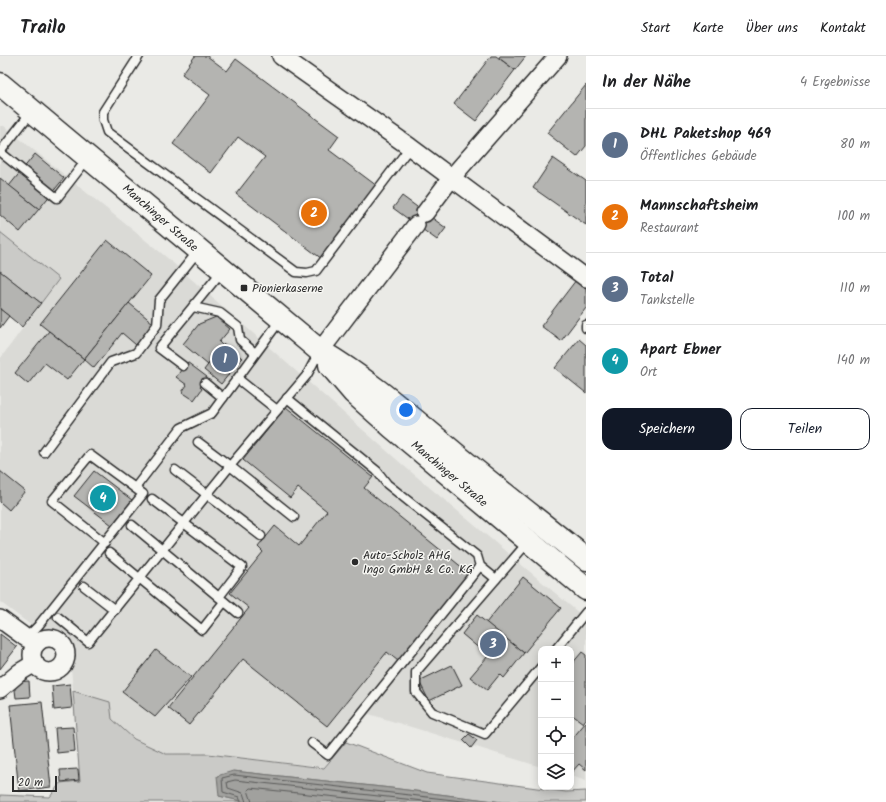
<!DOCTYPE html>
<html lang="de">
<meta charset="utf-8">
<style>
body{margin:0;font-family:Kalam,sans-serif;background:#f6f6f6;color:#202124}
.controls{position:absolute;right:12px;bottom:12px;display:grid;overflow:hidden;border-radius:8px;box-shadow:0 2px 10px #0003}
.controls button{width:36px;height:36px;display:grid;place-items:center;padding:0;border:0;border-bottom:1px solid #e0e0e0;background:#fff;color:#202124;font:20px sans-serif}
.scale{position:absolute;left:12px;bottom:10px;width:45px;box-sizing:border-box;padding-left:4px;border:2px solid #2b2b2b;border-top:0;font-size:11px;line-height:14px;white-space:nowrap;color:#2b2b2b;-webkit-text-stroke:3px #f6f6f2;paint-order:stroke}
.you{position:absolute;left:406px;top:354px;width:14px;height:14px;margin:-10px;border:3px solid #fff;border-radius:50%;background:#1a73e8;box-shadow:0 0 0 6px #1a73e833}
.badge{display:grid;place-items:center;width:26px;height:26px;border-radius:50%;background:#111827;color:#fff;font-size:13px;font-weight:700}
.pin{position:absolute;translate:-50% -50%;border:2px solid #fff;box-shadow:0 1px 4px #0006}
.list{margin:0;padding:0;list-style:none}
h2{display:flex;justify-content:space-between;align-items:center;height:52px;margin:0;padding:0 16px;font-size:17px}
h2 small{font-size:13px;font-weight:400;color:#757577}
.list li{display:grid;grid-template-columns:26px 1fr auto;gap:12px;align-items:center;box-sizing:border-box;height:72px;padding:0 16px;border-top:1px solid #e0e0e0}
.list b{display:block;font-size:15px;white-space:nowrap}
.list p{margin:0;font-size:13px;white-space:nowrap;color:#757577}
.list em{font-size:13px;font-style:normal;color:#757577}
.actions{display:flex;gap:8px;padding:12px 16px}
.actions a{flex:1;padding:9px 0;border:1px solid #111827;border-radius:12px;text-align:center;font-size:14px;color:#111827}
.actions .main{background:#111827;color:#fff}
.icon{flex:none;width:22px;height:22px;fill:none;stroke:currentColor;stroke-width:2;stroke-linecap:round;stroke-linejoin:round}
.map{position:relative;flex:none;width:586px;height:746px;overflow:hidden}
header{display:flex;align-items:center;gap:24px;box-sizing:border-box;height:56px;padding:0 20px;background:#fff;border-bottom:1px solid #e0e0e0}
header strong{font-size:19px}
nav{display:flex;gap:22px;margin-inline-start:auto;font-size:14px}
main{display:flex}
aside{flex:1;background:#fff}
.map>svg:first-child{display:block}
.built{fill:#dadad6}
.green{fill:#cacac7;stroke:#7a7a79}
.water{fill:#a1a19e;stroke:#727270}
.lines{fill:none;stroke-linecap:round;stroke-linejoin:round}
.shore{stroke:#5a5a59;stroke-width:1}
.building{fill:#b4b4b1;stroke:#2b2b2b}
.service-casing{stroke:#2b2b2b;stroke-width:11}
.minor-casing{stroke:#2b2b2b;stroke-width:20}
.secondary-casing{stroke:#2b2b2b;stroke-width:25}
.service{stroke:#f6f6f2;stroke-width:8}
.minor{stroke:#f6f6f2;stroke-width:17}
.secondary{stroke:#f6f6f2;stroke-width:22}
.poi-dot{fill:#2b2b2b;stroke:#f6f6f2;stroke-width:1.5}
.labels{text-anchor:middle;dominant-baseline:central;stroke-width:3;stroke-linejoin:round;paint-order:stroke}
.street-label{font-size:12px;fill:#2b2b2b;stroke:#f6f6f2}
.poi-label{font-size:12px;fill:#2b2b2b;stroke:#f6f6f2;text-anchor:start}
</style>
<header>
<strong>Trailo</strong>
<nav><a>Start</a><a>Karte</a><a>Über uns</a><a>Kontakt</a></nav>
</header>
<main>
<div class="map">
<svg width="586" height="746" viewBox="0 0 586 746">
<rect width="100%" height="100%" fill="#eaeae6"/>
<filter id="ink" filterUnits="userSpaceOnUse"><feTurbulence type="fractalNoise" baseFrequency=".025" numOctaves="2"/><feDisplacementMap in="SourceGraphic" scale="8" xChannelSelector="R" yChannelSelector="G"/><feConvolveMatrix kernelMatrix="1 2 1 2 8 2 1 2 1" color-interpolation-filters="sRGB"/></filter>
<g filter="url(#ink)">
<path class="built" d="M0 70H4L165 200 404 410 586 563V725L571 720V593H541V711L369 658 324 711 208 698 78 696 71 611 74 598 72 588 66 580 57 575 41 574 32 570 0 546V303L59 223 0 176Z"/>
<g class="green">
<path d="M0 176 59 223 41 247 0 215Z"/>
<path d="M73 635 110 646 112 663 134 683 166 698H208L324 712 346 686 427 717 566 736 586 735V746H502L391 732 233 715 219 740 245 746H0V739L50 741 60 727 80 725Z"/>
</g>
<path class="water" d="M233 715 391 732 502 746H245L219 740 217 720Z"/>
<g class="lines">
<g class="shore">
<path d="M241 746 239 741 223 736 222 722 234 719 471 746"/>
<path d="M246 746 243 737 228 732 227 726 235 724 432 746"/>
<path d="M252 746 248 734 250 732 385 746"/>
</g>
</g>
<g class="building">
<path d="M195 0H207L227 15 236 3 339 80 329 94 377 130 322 203 236 138 265 101 238 81 211 117 173 88 210 39 182 18Z"/>
<path d="M491 0H496L515 14 476 65 454 48Z"/>
<path d="M500 0H526L515 14 499 2Z"/>
<path d="M586 29V90L577 101 547 77Z"/>
<path d="M35 98 64 122 39 153 9 130Z"/>
<path d="M553 102 586 125V169L533 132Z"/>
<path d="M0 122 39 153 20 176 0 159Z"/>
<path d="M402 140 446 172 437 184 393 152Z"/>
<path d="M107 184 151 220 84 303 40 268Z"/>
<path d="M0 215 41 247 22 271 0 253Z"/>
<path d="M576 224 586 232V252L561 285 541 270Z"/>
<path d="M129 247 153 267 136 289 122 277 94 312 84 303Z"/>
<path d="M0 253 9 260 0 272Z"/>
<path d="M216 261 230 273 219 286 223 290 208 309 183 288 199 268Z"/>
<path d="M49 275 84 303 67 324 45 307 28 328 15 317Z"/>
<path d="M579 283 586 289V337L555 312Z"/>
<path d="M224 288 242 302 221 328 204 314Z"/>
<path d="M187 306 207 321 200 331 202 333 194 344 182 336 187 329 176 321Z"/>
<path d="M286 351 373 421 364 432 469 517 398 605 387 596 327 670 243 603 189 669 168 652 249 552 230 537 263 496 258 491 275 470 299 490 327 455 298 432 290 442 243 404Z"/>
<path d="M0 415 25 435 9 454 0 446Z"/>
<path d="M94 415 132 444 112 469 74 440Z"/>
<path d="M523 521 561 552 524 597 486 567Z"/>
<path d="M477 559 524 597 504 622 500 618 487 634 470 621 488 600 462 578Z"/>
<path d="M0 578 17 591 0 613Z"/>
<path d="M156 594 191 621 155 661 122 636Z"/>
<path d="M582 596 586 599V663L583 667 571 658V609Z"/>
<path d="M452 609 462 629 429 645 419 625Z"/>
<path d="M29 625 30 641 16 642 14 626Z"/>
<path d="M70 628 72 652 54 654 52 630Z"/>
<path d="M42 646 51 731 19 735 10 649Z"/>
<path d="M586 666V714L579 708 571 717V684Z"/>
<path d="M73 671 75 695 57 697 55 672Z"/>
<path d="M469 678 477 684 471 692 463 684Z"/>
<path d="M78 713 79 724 61 726 60 714Z"/>
</g>
<g class="lines">
<g class="service-casing">
<g id="service">
<path d="M139 0 103 56V64L107 76 296 216 307 217 316 215 410 91"/>
<path d="M32 55 0 96 57 142 88 102"/>
<path d="M193 251 220 257 238 271 240 284 255 297"/>
<path d="M586 269V272"/>
<path d="M183 310 159 292 222 215"/>
<path d="M238 323 277 354"/>
<path d="M205 327 223 342"/>
<path d="M287 342 377 415 387 428 477 500 480 510 496 523"/>
<path d="M44 396 111 306 136 297 157 269 159 244 198 195"/>
<path d="M175 414 261 480"/>
<path d="M135 432 181 372 212 357 281 263"/>
<path d="M152 443 242 511 219 541"/>
<path d="M294 461 230 410 307 319 319 296"/>
<path d="M132 469 238 557"/>
<path d="M528 486 416 616V636L432 656 485 678 541 611"/>
<path d="M109 497 202 574 224 546"/>
<path d="M84 530 115 554"/>
<path d="M58 561 88 586 230 410 198 386"/>
<path d="M26 582 38 570 143 438 90 399 52 445 105 487"/>
<path d="M556 593 586 556"/>
<path d="M312 687 328 699 480 510"/>
</g>
</g>
<g class="minor-casing">
<g id="minor">
<path d="M281 0 410 91 586 222"/>
<path d="M425 157 452 121 558 0"/>
<path d="M320 295 416 169"/>
<path d="M0 563 26 582 37 587"/>
<circle cx="49" cy="599" r="17"/>
<path d="M0 633 20 616 35 607"/>
</g>
</g>
<g class="secondary-casing">
<g id="secondary">
<path d="M0 28 320 295C366 322 405 356 446 390 492 429 539 465 586 503"/>
<path d="M330 309 354 337 392 371 586 533"/>
</g>
</g>
<use href="#service" class="service"/>
<use href="#minor" class="minor"/>
<use href="#secondary" class="secondary"/>
</g>
</g>
<g class="poi-dot">
<rect x="240" y="228" width="8" height="8" rx="2"/>
<circle cx="355" cy="506" r="4"/>
</g>
<g class="labels">
<g class="street-label">
<text transform="translate(160 162) rotate(41)">Manchinger Straße</text>
<text transform="translate(449 418) rotate(40)">Manchinger Straße</text>
</g>
<g class="poi-label">
<text x="252" y="232">Pionierkaserne</text>
<text x="363" y="499">Auto-Scholz AHG<tspan x="363" dy="14">Ingo GmbH &amp; Co. KG</tspan></text>
</g>
</g>
</svg>
<div class="controls">
<button>+</button>
<button>−</button>
<button><svg class="icon" aria-label="locate" viewBox="0 0 24 24"><circle cx="12" cy="12" r="6"/><path d="M12 2v4M12 18v4M2 12h4M18 12h4"/></svg></button>
<button><svg class="icon" aria-label="layers" viewBox="0 0 24 24"><path d="M12 4l9 5-9 5-9-5zM3 14l9 5 9-5"/></svg></button>
</div>
<div class="scale">20 m</div>
<div class="you"></div>
<div class="pin badge" style="left:225px;top:303px;background:#5c6f8a">1</div>
<div class="pin badge" style="left:314px;top:157px;background:#e8710a">2</div>
<div class="pin badge" style="left:493px;top:588px;background:#5c6f8a">3</div>
<div class="pin badge" style="left:103px;top:442px;background:#0f9aa8">4</div>
</div>
<aside>
<h2>In der Nähe<small>4 Ergebnisse</small></h2>
<ul class="list">
<li><span class="badge" style="background:#5c6f8a">1</span><div><b>DHL Paketshop 469</b><p>Öffentliches Gebäude</p></div><em>80 m</em></li>
<li><span class="badge" style="background:#e8710a">2</span><div><b>Mannschaftsheim</b><p>Restaurant</p></div><em>100 m</em></li>
<li><span class="badge" style="background:#5c6f8a">3</span><div><b>Total</b><p>Tankstelle</p></div><em>110 m</em></li>
<li><span class="badge" style="background:#0f9aa8">4</span><div><b>Apart Ebner</b><p>Ort</p></div><em>140 m</em></li>
</ul>
<div class="actions"><a class="main">Speichern</a><a>Teilen</a></div>
</aside>
</main>
